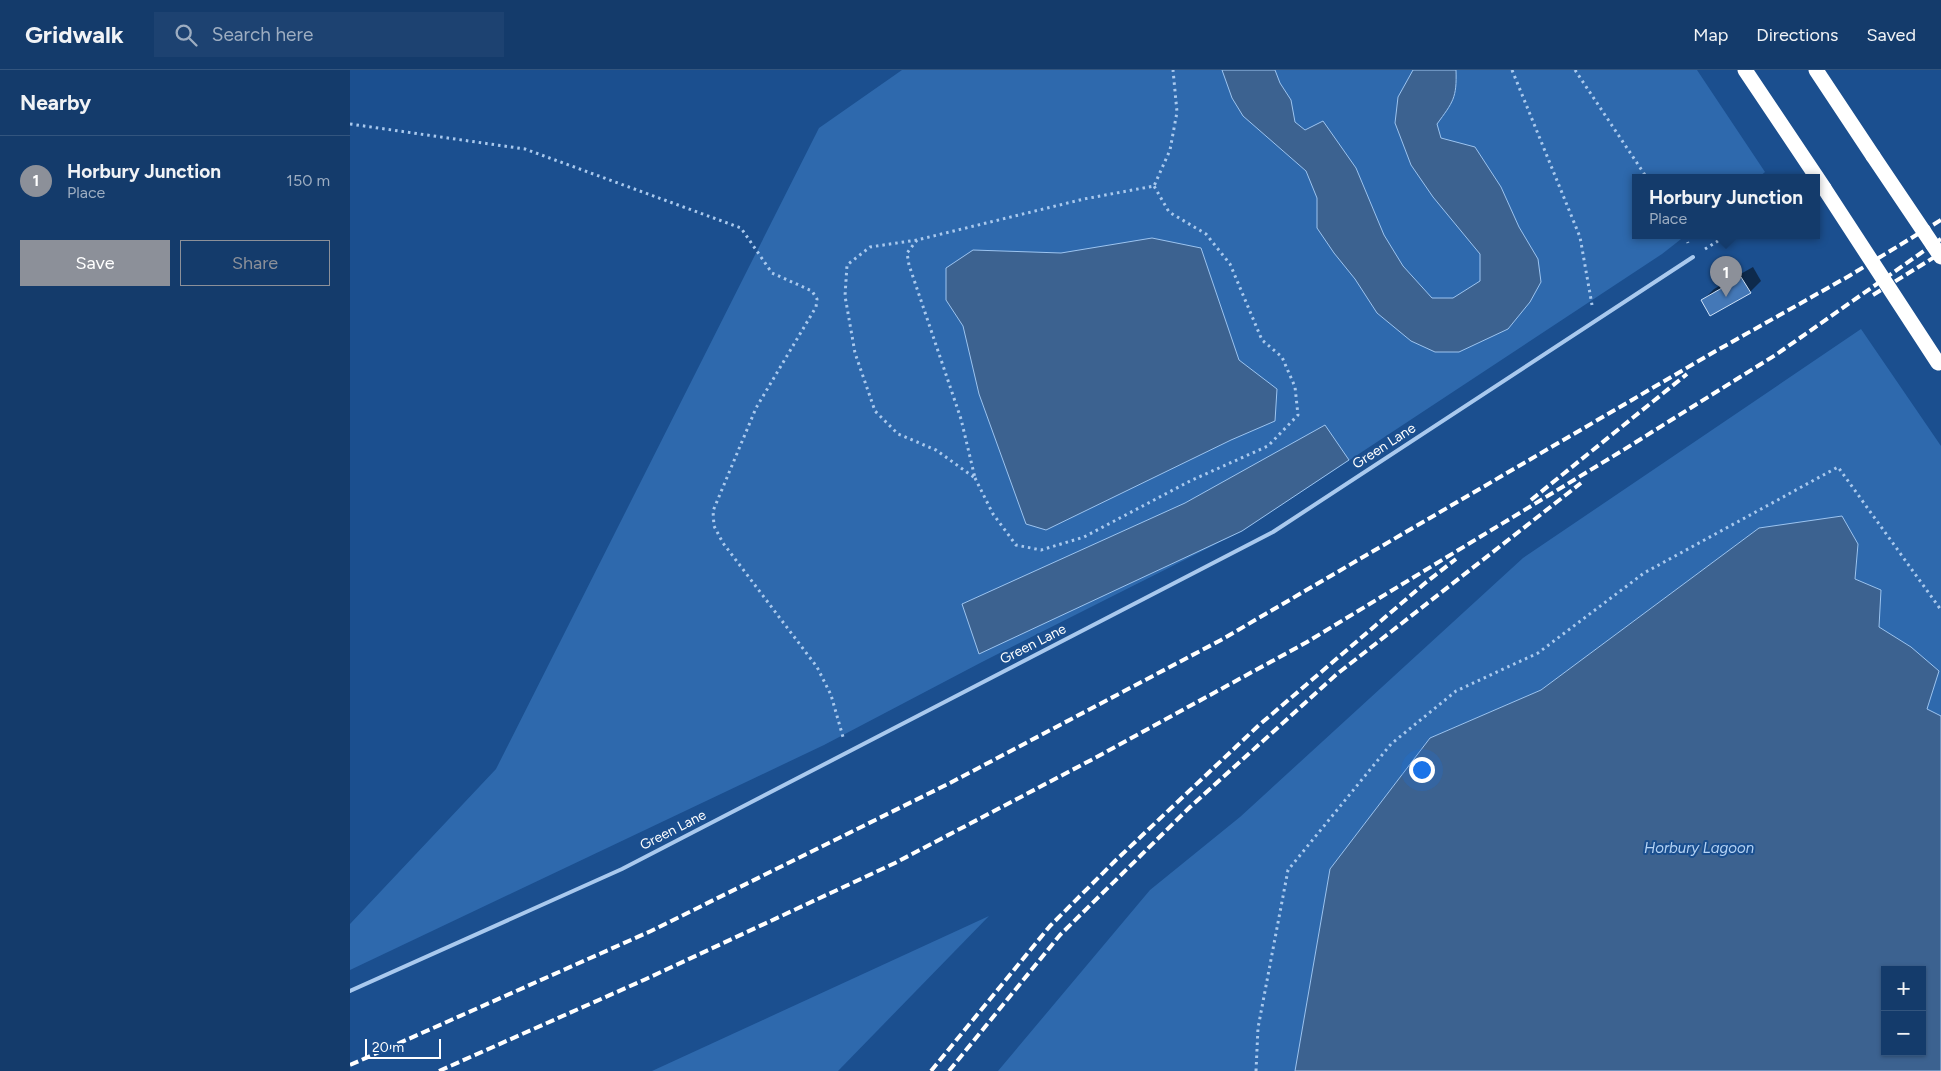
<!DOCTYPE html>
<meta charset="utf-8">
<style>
body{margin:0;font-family:Figtree,sans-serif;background:#1d4271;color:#f1f3f6}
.controls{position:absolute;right:15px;bottom:15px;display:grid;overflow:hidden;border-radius:0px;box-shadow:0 1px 4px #0004}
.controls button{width:45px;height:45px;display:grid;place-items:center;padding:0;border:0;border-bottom:1px solid #33557e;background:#143b6b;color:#f1f3f6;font:25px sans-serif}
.scale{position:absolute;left:15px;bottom:12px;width:76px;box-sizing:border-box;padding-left:5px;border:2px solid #fff;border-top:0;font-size:14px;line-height:18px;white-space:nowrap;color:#fff;-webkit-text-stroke:4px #1b4f8f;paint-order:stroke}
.you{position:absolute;left:1071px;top:699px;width:18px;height:18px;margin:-12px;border:4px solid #fff;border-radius:50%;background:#1a73e8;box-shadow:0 0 0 8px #1a73e833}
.badge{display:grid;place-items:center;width:32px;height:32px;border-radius:50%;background:#8c9099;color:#fff;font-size:16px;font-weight:700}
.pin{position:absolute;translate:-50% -41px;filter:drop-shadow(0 1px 2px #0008)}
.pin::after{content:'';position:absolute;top:26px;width:18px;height:15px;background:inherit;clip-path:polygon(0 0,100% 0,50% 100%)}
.popup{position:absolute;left:1282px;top:104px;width:188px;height:65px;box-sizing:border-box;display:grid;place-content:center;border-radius:0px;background:#143b6b;filter:drop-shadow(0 1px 4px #0005);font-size:16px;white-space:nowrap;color:#9dadc1}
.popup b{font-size:19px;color:#f1f3f6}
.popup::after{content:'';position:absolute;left:50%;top:100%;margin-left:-10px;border:10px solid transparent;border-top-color:#143b6b}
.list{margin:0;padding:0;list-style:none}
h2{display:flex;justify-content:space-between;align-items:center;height:65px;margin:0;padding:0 20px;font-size:21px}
h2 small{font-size:16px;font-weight:400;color:#9dadc1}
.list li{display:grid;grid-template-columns:32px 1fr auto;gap:15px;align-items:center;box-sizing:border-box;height:90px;padding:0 20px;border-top:1px solid #33557e}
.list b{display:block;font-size:19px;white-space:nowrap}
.list p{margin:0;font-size:16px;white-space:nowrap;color:#9dadc1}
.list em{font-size:16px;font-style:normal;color:#9dadc1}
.actions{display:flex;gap:10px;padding:15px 20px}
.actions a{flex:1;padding:11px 0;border:1px solid #8c9099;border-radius:0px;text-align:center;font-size:18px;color:#8c9099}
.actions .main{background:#8c9099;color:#fff}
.icon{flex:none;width:28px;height:28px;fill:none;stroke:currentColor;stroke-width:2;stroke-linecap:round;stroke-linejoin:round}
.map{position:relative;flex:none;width:1591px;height:1001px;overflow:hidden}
header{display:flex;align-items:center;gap:30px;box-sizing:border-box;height:70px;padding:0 25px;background:#143b6b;border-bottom:1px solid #33557e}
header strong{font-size:24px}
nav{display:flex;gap:28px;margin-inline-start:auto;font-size:18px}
.search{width:350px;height:45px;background:#1d4271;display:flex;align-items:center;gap:12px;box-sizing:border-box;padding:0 18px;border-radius:0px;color:#9dadc1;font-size:19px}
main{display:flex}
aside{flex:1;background:#143b6b}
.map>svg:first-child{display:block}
.green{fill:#2e69ad}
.water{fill:#3c6290;stroke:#9cc4f0;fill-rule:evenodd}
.shadow{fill:#0007}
.building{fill:#4478b7;stroke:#cfe3fa}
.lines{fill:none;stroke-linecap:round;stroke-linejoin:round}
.path{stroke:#a9c9ee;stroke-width:3;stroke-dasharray:2.5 4;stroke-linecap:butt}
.lane{stroke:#a9c9ee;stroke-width:4}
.highway{stroke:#fff;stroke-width:15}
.rail{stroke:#fff;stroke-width:4;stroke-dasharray:9 4;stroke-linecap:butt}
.highway-bridge{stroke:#fff;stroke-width:15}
.labels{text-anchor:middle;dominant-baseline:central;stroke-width:4;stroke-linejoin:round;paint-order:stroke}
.street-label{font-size:14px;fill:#fff;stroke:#1b4f8f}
.water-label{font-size:15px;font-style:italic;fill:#b5d3f5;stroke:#1b4f8f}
</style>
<header>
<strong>Gridwalk</strong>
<div class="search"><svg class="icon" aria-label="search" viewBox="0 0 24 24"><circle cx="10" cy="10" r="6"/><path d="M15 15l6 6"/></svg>Search here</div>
<nav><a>Map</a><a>Directions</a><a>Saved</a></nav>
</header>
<main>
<aside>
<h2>Nearby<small></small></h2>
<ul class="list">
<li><span class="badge">1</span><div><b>Horbury Junction</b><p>Place</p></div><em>150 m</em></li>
</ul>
<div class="actions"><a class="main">Save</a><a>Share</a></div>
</aside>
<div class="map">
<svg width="1591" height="1001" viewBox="0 0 1591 1001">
<rect width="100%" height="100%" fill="#1b4f8f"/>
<g class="green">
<path d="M552 0H1347L1415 102 1408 108H1286V166H1335L1312 184 892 461 632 592 474 675 0 900V854L146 699 469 58Z"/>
<path d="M1511 259 1591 376V646L1577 639 1561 577 1529 557 1531 520 1505 509 1508 474 1409 458 1191 620 1080 668 980 799 945 1001H648L800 820 890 747 1173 488Z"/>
<path d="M639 846 488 1001H302Z"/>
</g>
<g class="water">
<path d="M872 0H925L930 13 941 30 945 52 955 60 973 51 1006 98 1034 165 1053 196 1082 228H1103L1130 211V184L1083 127 1061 95 1045 53 1048 27 1063 0H1106C1107 28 1103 32 1087 54L1091 68 1125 77 1151 117 1169 157 1188 189 1191 212 1180 232 1158 259 1109 282H1085L1061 271 1027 243 1005 209 984 183 967 158V128L956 101 893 46 882 28Z"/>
<path d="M802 168 851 178 889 290 927 319 925 351 881 370 696 460 676 454 629 324 613 256 596 230V198L623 180 711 183Z"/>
<path d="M975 355 999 390 892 461 629 584 612 534 835 433Z"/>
<path d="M1492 446 1508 474 1505 509 1531 520 1529 557 1561 577 1589 601 1577 639 1591 646V1001H945L980 799 1080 668 1191 620 1409 458ZM1535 900H1572V982H1535Z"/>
</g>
<path class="shadow" d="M1403 197 1411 211 1400 222 1353 230 1364 219Z"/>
<path class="building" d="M1391 207 1401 223 1360 246 1351 230Z"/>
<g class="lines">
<g class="path">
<path d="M1162 0 1230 167 1242 235"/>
<path d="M1225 0 1297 108"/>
<path d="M0 54 175 79 391 158 422 203 462 221 467 229 466 237 406 338 363 441 364 456 373 473 467 597 481 625 493 667"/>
<path d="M1335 166 1338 173"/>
<path d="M567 170 557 183 559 195 611 349 625 408 586 380 548 364 525 341 505 283 495 226 497 195 520 177 567 170 734 129 804 116 820 80 827 42 823 0"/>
<path d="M1355 179 1376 166"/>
<path d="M625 408 643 444 666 475 691 480 734 467 840 411 918 376 948 345 945 317 932 287 912 270 880 194 856 164 819 142 804 116"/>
<path d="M906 1001 908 958 938 800 1041 674 1106 621 1188 583 1294 503 1488 397 1591 540"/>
</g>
<path class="lane" d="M0 921 272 799 923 462 1343 187"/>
<g class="highway">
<path d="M1395 0 1474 118"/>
<path d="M1466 0 1523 86"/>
</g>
<g class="rail">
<path d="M1523 225 1591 183"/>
<path d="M1181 430 1337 304"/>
<path d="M0 995 301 861 600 713 871 570 1364 282 1499 206 1591 150"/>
<path d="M89 1001 296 909 545 793 743 689 957 572 1270 382 1427 284 1591 169"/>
<path d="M581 1001 700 856 765 791 908 656 1074 514 1106 489"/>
<path d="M599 1001 710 865 840 737 987 604 1231 413"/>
</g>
<g class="highway-bridge">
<path d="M1523 86 1591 187"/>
<path d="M1474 118 1588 293"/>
</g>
</g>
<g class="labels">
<g class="street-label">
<text transform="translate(1034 376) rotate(-33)">Green Lane</text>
<text transform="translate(683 574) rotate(-27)">Green Lane</text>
<text transform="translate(323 760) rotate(-27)">Green Lane</text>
</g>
<g class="water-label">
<text x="1349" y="778">Horbury Lagoon</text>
</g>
</g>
</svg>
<div class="controls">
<button>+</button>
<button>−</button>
</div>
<div class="scale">20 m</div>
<div class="you"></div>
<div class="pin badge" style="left:1376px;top:227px">1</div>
<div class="popup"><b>Horbury Junction</b>Place</div>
</div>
</main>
